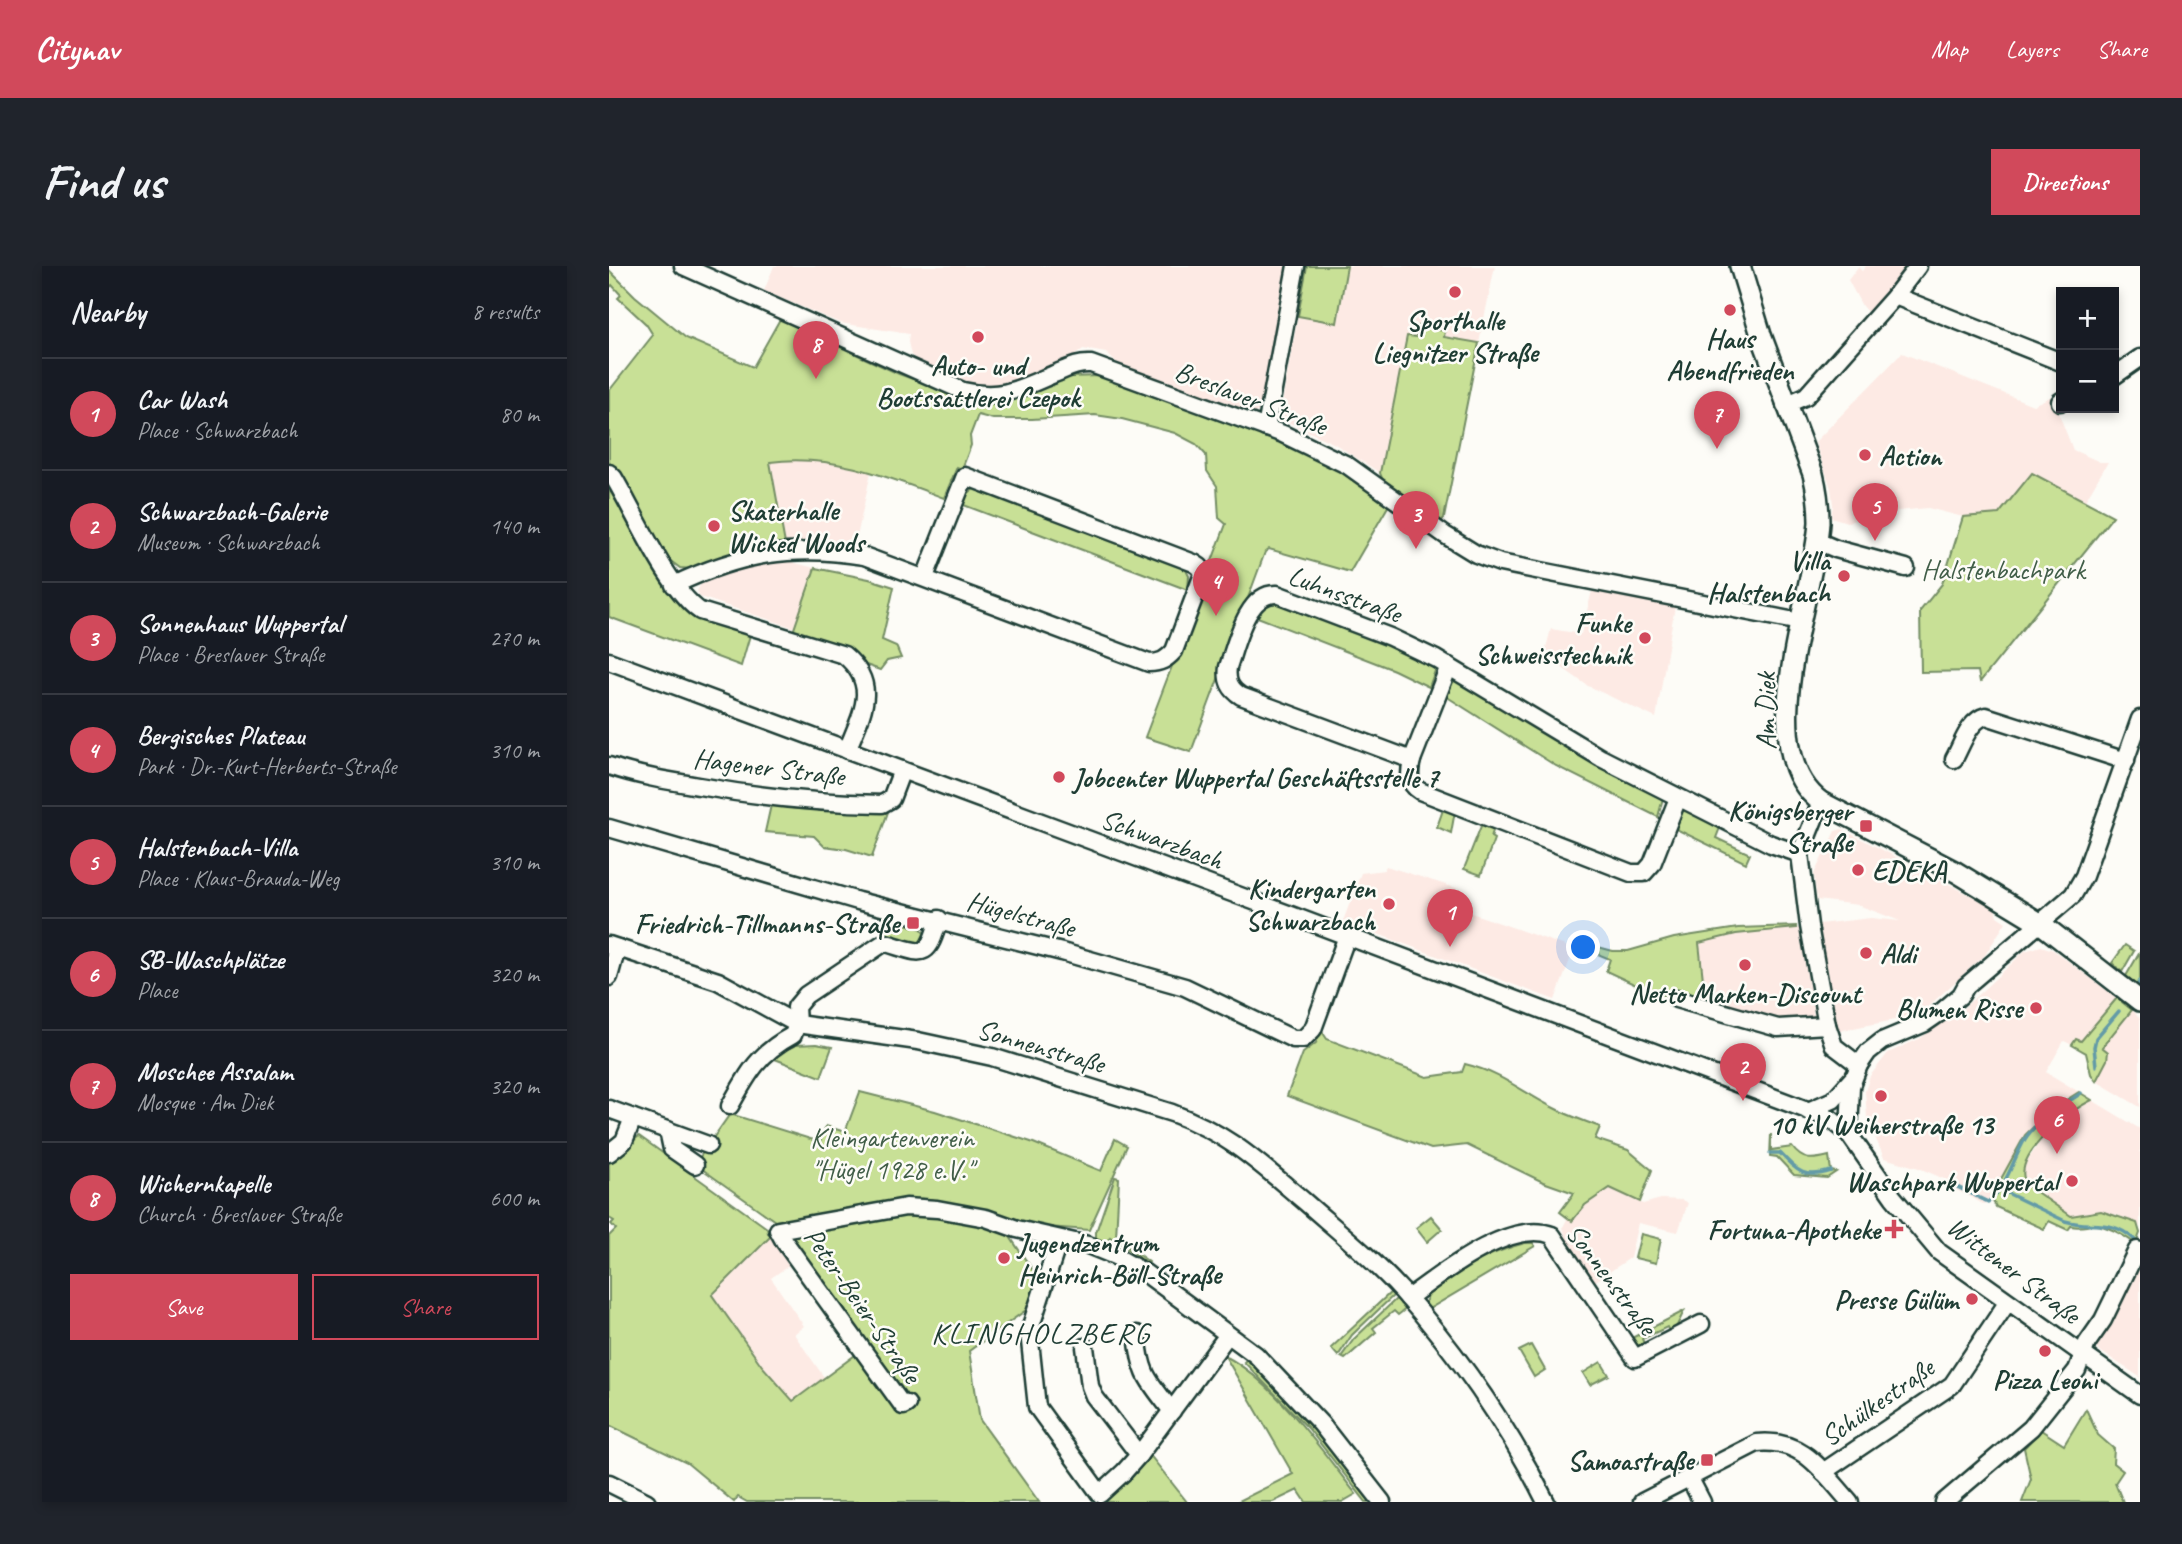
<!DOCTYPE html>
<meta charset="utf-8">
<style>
body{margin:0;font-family:Caveat,sans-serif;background:#20242c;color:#f1f3f6}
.controls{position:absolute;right:21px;top:21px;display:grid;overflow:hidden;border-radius:0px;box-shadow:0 4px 10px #0003}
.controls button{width:63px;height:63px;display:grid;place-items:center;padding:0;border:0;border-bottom:2px solid #363941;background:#171b24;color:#f1f3f6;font:35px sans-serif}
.you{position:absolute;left:975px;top:682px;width:24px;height:24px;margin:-18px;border:5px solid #fff;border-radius:50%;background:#1a73e8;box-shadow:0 0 0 10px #1a73e833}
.badge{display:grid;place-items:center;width:46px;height:46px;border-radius:50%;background:#d1495b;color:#fff;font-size:23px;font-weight:700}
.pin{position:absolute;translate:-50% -58px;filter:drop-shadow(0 2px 4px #0008)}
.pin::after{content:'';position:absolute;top:37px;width:24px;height:21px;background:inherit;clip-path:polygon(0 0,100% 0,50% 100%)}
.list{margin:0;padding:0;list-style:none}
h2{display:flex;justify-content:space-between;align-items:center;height:91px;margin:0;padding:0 28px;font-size:30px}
h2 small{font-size:23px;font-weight:400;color:#9ea1a6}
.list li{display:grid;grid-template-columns:46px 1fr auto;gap:21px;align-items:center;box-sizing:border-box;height:112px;padding:0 28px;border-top:2px solid #363941}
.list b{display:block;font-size:26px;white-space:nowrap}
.list p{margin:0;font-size:23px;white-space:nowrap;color:#9ea1a6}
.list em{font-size:23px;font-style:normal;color:#9ea1a6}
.actions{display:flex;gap:14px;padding:21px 28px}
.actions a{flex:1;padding:16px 0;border:2px solid #d1495b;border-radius:0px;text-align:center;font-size:24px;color:#d1495b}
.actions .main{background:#d1495b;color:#fff}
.map{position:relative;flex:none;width:1531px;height:1236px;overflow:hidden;border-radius:0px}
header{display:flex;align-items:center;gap:42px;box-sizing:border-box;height:98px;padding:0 35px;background:#d1495b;color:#fff}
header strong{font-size:33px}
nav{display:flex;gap:38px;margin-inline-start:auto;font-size:24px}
.intro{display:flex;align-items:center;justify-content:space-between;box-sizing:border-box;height:168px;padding:0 42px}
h1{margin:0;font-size:49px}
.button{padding:18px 32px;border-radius:0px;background:#d1495b;color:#fff;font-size:24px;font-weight:700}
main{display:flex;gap:42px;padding:0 42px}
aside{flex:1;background:#171b24;border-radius:0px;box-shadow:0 4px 10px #0003}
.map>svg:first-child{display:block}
.built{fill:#fdeae4}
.green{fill:#c8e096;stroke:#748e65;stroke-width:2}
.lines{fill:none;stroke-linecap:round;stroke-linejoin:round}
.stream{stroke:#649ba7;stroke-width:3.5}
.minor-casing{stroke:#1f3d34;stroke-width:21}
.major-casing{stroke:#1f3d34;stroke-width:24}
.minor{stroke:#fdfcf7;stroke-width:16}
.major{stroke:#fdfcf7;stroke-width:19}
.poi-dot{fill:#d1495b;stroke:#fdfcf7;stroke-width:2.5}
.labels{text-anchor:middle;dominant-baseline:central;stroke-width:5;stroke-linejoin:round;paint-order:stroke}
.poi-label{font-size:28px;font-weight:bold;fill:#1f3d34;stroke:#fdfcf7;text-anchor:end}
.street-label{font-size:28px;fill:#1f3d34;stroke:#fdfcf7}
.park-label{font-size:28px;fill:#415e48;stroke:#fdfcf7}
.neighbourhood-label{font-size:30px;letter-spacing:2px;fill:#1f3d34;stroke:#fdfcf7}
</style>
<header>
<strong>Citynav</strong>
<nav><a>Map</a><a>Layers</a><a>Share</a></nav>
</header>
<div class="intro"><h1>Find us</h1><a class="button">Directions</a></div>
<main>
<aside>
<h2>Nearby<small>8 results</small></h2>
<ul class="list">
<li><span class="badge">1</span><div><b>Car Wash</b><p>Place · Schwarzbach</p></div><em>80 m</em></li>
<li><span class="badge">2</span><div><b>Schwarzbach-Galerie</b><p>Museum · Schwarzbach</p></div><em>140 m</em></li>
<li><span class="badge">3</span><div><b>Sonnenhaus Wuppertal</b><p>Place · Breslauer Straße</p></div><em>270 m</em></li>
<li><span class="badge">4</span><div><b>Bergisches Plateau</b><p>Park · Dr.-Kurt-Herberts-Straße</p></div><em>310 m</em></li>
<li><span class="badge">5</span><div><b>Halstenbach-Villa</b><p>Place · Klaus-Brauda-Weg</p></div><em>310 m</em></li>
<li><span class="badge">6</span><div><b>SB-Waschplätze</b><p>Place</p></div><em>320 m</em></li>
<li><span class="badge">7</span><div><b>Moschee Assalam</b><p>Mosque · Am Diek</p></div><em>320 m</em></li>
<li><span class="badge">8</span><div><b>Wichernkapelle</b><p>Church · Breslauer Straße</p></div><em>600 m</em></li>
</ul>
<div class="actions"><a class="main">Save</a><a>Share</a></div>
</aside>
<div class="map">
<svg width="1531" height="1236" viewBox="0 0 1531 1236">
<rect width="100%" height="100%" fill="#fdfcf7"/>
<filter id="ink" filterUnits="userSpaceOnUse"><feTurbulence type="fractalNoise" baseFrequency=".0143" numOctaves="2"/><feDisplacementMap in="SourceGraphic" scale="14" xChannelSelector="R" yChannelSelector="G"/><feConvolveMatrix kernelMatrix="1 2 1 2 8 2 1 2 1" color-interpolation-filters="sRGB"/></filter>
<g filter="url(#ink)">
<g class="built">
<path d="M165 0H677L655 137 652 144 645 147 520 104 510 99 497 87 474 83 460 94 414 116 388 122 363 120 315 100 309 95 302 89 299 76 300 68 231 57 155 25Z"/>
<path d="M738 0H886L870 77 834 71 835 65 809 61 807 72 798 71 771 207 726 178 674 154 671 149 689 50 728 57Z"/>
<path d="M1257 0H1296L1280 23 1259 47 1253 40 1239 14 1249 1 1253 5Z"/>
<path d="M1293 87 1424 139 1443 130 1464 184 1491 196H1499L1476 235 1423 207 1390 248 1354 251 1319 242 1289 245 1238 256 1222 251 1224 239 1222 222 1206 176Z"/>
<path d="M181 194 223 196 262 206 246 280 210 276 176 278 160 196Z"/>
<path d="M178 295 206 302 186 362 91 331 88 325 92 318 110 308 154 297Z"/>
<path d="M983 325 1066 340 1047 452 979 420 935 389 942 363 972 368Z"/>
<path d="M1233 563 1386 642 1388 650 1397 656 1376 689 1313 746 1301 751 1229 765 1210 658 1262 652 1291 655 1249 639 1208 634 1205 608 1226 565Z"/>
<path d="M777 600 853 624 848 642 965 683 946 734 734 655 752 607 775 604Z"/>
<path d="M1190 662 1206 756 1166 759 1097 741 1089 677 1127 668Z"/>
<path d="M1432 680 1444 684 1508 732 1472 776 1463 779 1455 775 1437 806 1470 826 1443 843 1417 869 1382 931 1385 934 1383 936 1374 938 1340 920 1342 916 1310 902 1275 892 1258 852 1256 825 1261 810 1279 787 1312 772 1341 750 1345 751 1416 685Z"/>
<path d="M1523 744 1531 752V841L1487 815 1498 794 1493 781Z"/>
<path d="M1483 834 1531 863V961L1528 957 1508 949 1492 945 1462 950 1419 920 1415 914 1414 901 1435 870 1465 844Z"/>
<path d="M1001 922 1034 938 1052 933 1073 934 1079 937 1069 966 1029 957 1021 992 984 1017 959 980 954 961 959 951 963 954 976 939Z"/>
<path d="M163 969 182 998 162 1012 195 1060 185 1068 215 1111 249 1087 246 1211 153 1100 103 1029Z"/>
<path d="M1531 991V1111L1483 1080Z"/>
</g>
<g class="green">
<path d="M698 0H738L728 57 689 50Z"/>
<path d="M0 4 26 30 77 72 144 101 171 53 290 108 364 135H399L458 111 492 110 669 172 744 210 781 237 741 306 660 283 656 286 582 486 536 471 617 258 610 252 608 220 598 205 597 189 587 178 566 167 513 153 486 149 423 153H384L369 149 361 170 362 179 353 203 348 201 335 232C277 210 223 188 161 196L176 278 129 288 84 303 71 302 59 293 16 216 0 196V125L44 69 37 58 9 32 12 29 3 19 0 22Z"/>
<path d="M809 60 836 65 835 71 870 77 835 252 831 257 775 217 771 207 798 70 807 71Z"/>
<path d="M1423 207 1504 250 1371 416 1369 405 1312 406 1311 345 1333 318 1354 251 1390 248Z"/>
<path d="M368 221 573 296 580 310 579 324 352 238 358 228Z"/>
<path d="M0 223 60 326C82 353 110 359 141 369L132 400 0 351Z"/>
<path d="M206 302 260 313 285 321 273 374 287 380 292 392 278 395 271 404 257 399 243 387 184 366Z"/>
<path d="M661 334 778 375 827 402 820 421 785 404 646 350Z"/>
<path d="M846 411 1054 532 1049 551 947 500 835 429 841 417 845 414 843 412Z"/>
<path d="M162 539 189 543 279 546 263 591 237 583 215 580 205 570 156 566Z"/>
<path d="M835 541 846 545 842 567 828 561Z"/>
<path d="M1074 544H1082L1112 559 1107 572 1141 588 1137 597 1065 562Z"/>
<path d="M874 555 886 559 882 571 885 573 872 609 855 603Z"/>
<path d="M281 653 313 663 315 668 310 679 276 669Z"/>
<path d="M1187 660V662L1127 668 1090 677 1097 741 1042 726 997 705 1001 693 967 679 971 676 1004 685H1019L1065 672 1129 662Z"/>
<path d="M1516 679 1525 685 1513 706 1503 697Z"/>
<path d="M1531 686V721L1517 710Z"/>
<path d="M1508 732 1523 744 1493 781 1499 786 1498 794 1487 815 1482 808 1477 787 1463 779 1467 773 1472 775Z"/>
<path d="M712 764 718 773 818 811 853 806 856 798C893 807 913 826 945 842 960 850 976 855 991 861L986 873 1019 884 1043 904 1031 936 1001 922 976 939 963 955 951 946 965 927 934 916 858 879 822 883 678 830 694 787 707 777Z"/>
<path d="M207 778 223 781 212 811 166 793 167 788 187 779Z"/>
<path d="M251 826 326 845 422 876 492 905 506 873 518 880 480 964 424 960 371 944 166 955 86 898 121 848 211 876 217 860 236 866Z"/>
<path d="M1470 826 1483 834C1461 844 1397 893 1419 920L1462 950 1492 945 1528 957 1531 967 1527 978C1515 970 1499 959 1484 959 1475 960 1470 962 1462 960L1459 964 1440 955 1435 963 1387 941 1382 931 1416 869 1443 843Z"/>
<path d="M1162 868V884L1183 881C1194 896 1204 894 1220 890L1222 905 1227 906 1218 912 1185 909 1168 891 1161 890Z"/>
<path d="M30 870 158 962 159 967 163 969 103 1029 153 1100 184 1135 249 1087 286 1143 301 1142 238 1046 176 973 180 966 293 945 395 962 429 1012 417 1044 360 1085 371 1154 430 1236H138L129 1231 125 1236 78 1197 0 1159V970L7 963 2 958 5 955 0 952V895Z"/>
<path d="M506 911 510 912 507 972 540 996 539 998 501 971 496 979 487 974V966Z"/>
<path d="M822 950 833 963 818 976 807 962Z"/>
<path d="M1032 968 1052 973 1047 997 1026 992Z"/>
<path d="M916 977H924L926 980 818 1044C804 1016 895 982 916 977Z"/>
<path d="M782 1026 785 1029 743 1069 729 1090 722 1082Z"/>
<path d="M787 1033 798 1042 789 1049 785 1045 764 1062 767 1066 736 1093 732 1091 745 1073Z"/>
<path d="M1075 1045 1064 1068 1062 1069 1058 1061 1033 1073 1037 1082 1030 1083 1019 1074Z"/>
<path d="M922 1079 936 1104 925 1111 910 1085Z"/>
<path d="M616 1090C666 1116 712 1184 747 1228L733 1236H697L689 1224 664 1236H628L684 1208Z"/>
<path d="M641 1090 680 1130 767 1236H757L699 1162 635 1096Z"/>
<path d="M992 1096 1000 1109 981 1119 974 1107Z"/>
<path d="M1477 1143 1489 1169 1505 1183 1504 1197 1514 1205 1506 1217 1514 1236H1413L1422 1213 1415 1182 1432 1164 1455 1179Z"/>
<path d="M540 1188 578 1236H490C512 1220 526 1211 540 1188Z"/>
</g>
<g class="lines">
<g class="stream">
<path d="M1529 718 1531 715"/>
<path d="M1487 800 1485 781 1487 772 1510 745"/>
<path d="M1161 887H1171C1189 906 1195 913 1222 905"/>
<path d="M1342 918 1379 936C1398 921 1404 893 1416 873 1427 855 1455 839 1472 827"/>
<path d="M1390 923 1456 955C1483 963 1501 951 1526 974"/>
</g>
<g class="minor-casing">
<g id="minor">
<path d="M74 0 354 125C392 134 410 123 445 108 458 103 468 97 482 98L674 168 738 199 836 269 867 288 891 297 1191 356"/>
<path d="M1286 30 1452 96"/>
<path d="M1505 110 1531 92"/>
<path d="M1451 136 1452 135"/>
<path d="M1176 139 1197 130 1286 30 1309 0"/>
<path d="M657 162 687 0"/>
<path d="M0 207 5 212C27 249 58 322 91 345L235 389C271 419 253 447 238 484"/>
<path d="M1208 275 1227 283 1297 302"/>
<path d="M65 319C130 288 184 278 255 290L540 397C551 397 557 394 565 385L594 308 591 301 585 297 356 210 316 311"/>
<path d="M0 395 682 649 1222 853 1240 868 1284 931 1330 986 1531 1129"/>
<path d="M1345 493C1353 479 1360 454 1377 450L1517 495"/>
<path d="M803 494 840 400"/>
<path d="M0 500C29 510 60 515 90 520 151 531 211 537 273 538L282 533 293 504"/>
<path d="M1069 532 1043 598 1035 607H1022L811 525C799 518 800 507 803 494L632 430C621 423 617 415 619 401 627 378 638 326 668 328L781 371 827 393 992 492 1162 578 1191 588 1212 536"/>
<path d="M0 562 249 635 453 686 576 721 684 773H694L704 763 738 670"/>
<path d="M1191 588 1200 660 1218 759"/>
<path d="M0 679 109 715 188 758 309 775 383 791 563 847C620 868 650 897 695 935 728 964 763 992 793 1025 850 1089 899 1160 937 1236"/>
<path d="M0 711 8 682"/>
<path d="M1067 733 1169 762 1218 759 1225 780 1250 799"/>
<path d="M121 840C139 807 150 787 184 769L188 758 187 741 197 729 273 678 277 677C315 688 318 695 330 653"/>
<path d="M0 843 99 879"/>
<path d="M1199 845 1224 834 1244 812"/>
<path d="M59 864 63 883 86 899"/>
<path d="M1240 868 1242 820 1250 799 1259 786 1273 775 1316 757 1332 746 1352 729 1357 720 1464 629 1475 610 1531 453"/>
<path d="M0 887 15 875 24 852"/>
<path d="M450 974 420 1066 428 1141 491 1228 515 1206 530 1189 618 1070"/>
<path d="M799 1032C832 1008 900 953 943 969L1026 1092 1092 1058"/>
<path d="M528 1068C532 1109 538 1113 563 1145"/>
<path d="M476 1081 481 1120 485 1130 530 1189"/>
<path d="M298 1138 294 1140 175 975 169 964 297 941 328 943 377 952 408 963 479 979 506 990 536 1007 647 1089 712 1158 773 1236"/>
<path d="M1214 1206 1343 1119 1398 1037"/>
<path d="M1080 1211 1093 1236"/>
<path d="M0 1217 38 1236"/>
<path d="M1033 1236 1148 1177C1194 1172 1213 1205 1241 1236"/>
<path d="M1335 1236 1422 1162 1468 1104 1478 1077 1494 1054 1528 984"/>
</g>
</g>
<g class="major-casing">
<path id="major" d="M1131 0 1152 69 1204 208C1208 224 1210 240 1210 256 1206 329 1140 483 1212 536L1347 606 1431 657 1531 735"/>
</g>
<use href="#minor" class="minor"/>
<use href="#major" class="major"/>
</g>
</g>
<g class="poi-dot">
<circle cx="846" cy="26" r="7"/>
<circle cx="1121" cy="44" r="7"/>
<circle cx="369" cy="71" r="7"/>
<circle cx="1256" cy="189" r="7"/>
<circle cx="105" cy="260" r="7"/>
<circle cx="1235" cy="310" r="7"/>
<circle cx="1036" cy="372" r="7"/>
<circle cx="450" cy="511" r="7"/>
<rect x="1250" y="553" width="14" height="14" rx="3.5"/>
<circle cx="1249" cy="604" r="7"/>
<circle cx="780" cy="638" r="7"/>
<rect x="297" y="650" width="14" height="14" rx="3.5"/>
<circle cx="1257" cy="687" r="7"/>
<circle cx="1136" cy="699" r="7"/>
<circle cx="1427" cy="742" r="7"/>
<circle cx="1272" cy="830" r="7"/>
<circle cx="1463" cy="915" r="7"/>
<path d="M1281.5 952.5h7v7h7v7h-7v7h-7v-7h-7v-7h7z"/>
<circle cx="395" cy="992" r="7"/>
<circle cx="1363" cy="1033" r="7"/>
<circle cx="1436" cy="1085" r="7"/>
<rect x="1091" y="1187" width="14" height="14" rx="3.5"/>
</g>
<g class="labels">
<g class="poi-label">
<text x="846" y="54" text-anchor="middle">Sporthalle<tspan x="846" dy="32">Liegnitzer Straße</tspan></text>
<text x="1121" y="72" text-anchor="middle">Haus<tspan x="1121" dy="32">Abendfrieden</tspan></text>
<text x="369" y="99" text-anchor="middle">Auto- und<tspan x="369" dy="32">Bootssattlerei Czepok</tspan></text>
<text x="1270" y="189" text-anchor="start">Action</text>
<text x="119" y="244" text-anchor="start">Skaterhalle<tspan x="119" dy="32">Wicked Woods</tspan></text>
<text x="1221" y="294">Villa<tspan x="1221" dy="32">Halstenbach</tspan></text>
<text x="1022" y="356">Funke<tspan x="1022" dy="32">Schweisstechnik</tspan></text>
<text x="464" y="511" text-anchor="start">Jobcenter Wuppertal Geschäftsstelle 7</text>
<text x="1243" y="544">Königsberger<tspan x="1243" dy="32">Straße</tspan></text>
<text x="1263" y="604" text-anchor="start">EDEKA</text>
<text x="766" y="622">Kindergarten<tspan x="766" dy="32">Schwarzbach</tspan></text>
<text x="290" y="657">Friedrich-Tillmanns-Straße</text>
<text x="1271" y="687" text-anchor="start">Aldi</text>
<text x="1136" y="727" text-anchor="middle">Netto Marken-Discount</text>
<text x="1413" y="742">Blumen Risse</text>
<text x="1272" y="858" text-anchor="middle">10 kV Weiherstraße 13</text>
<text x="1449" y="915">Waschpark Wuppertal</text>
<text x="1271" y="963">Fortuna-Apotheke</text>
<text x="409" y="976" text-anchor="start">Jugendzentrum<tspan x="409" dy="32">Heinrich-Böll-Straße</tspan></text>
<text x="1349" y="1033">Presse Gülüm</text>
<text x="1436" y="1113" text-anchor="middle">Pizza Leoni</text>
<text x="1084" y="1194">Samoastraße</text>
</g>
<g class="street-label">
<text transform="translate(642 132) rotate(21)">Breslauer Straße</text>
<text transform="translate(736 328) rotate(20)">Luhnsstraße</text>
<text transform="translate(1156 445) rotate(-90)">Am Diek</text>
<text transform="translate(160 501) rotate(7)">Hagener Straße</text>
<text transform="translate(553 573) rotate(20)">Schwarzbach</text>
<text transform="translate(412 648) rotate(15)">Hügelstraße</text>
<text transform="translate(432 780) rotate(16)">Sonnenstraße</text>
<text transform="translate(1405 1004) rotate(37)">Wittener Straße</text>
<text transform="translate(1003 1013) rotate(53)">Sonnenstraße</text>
<text transform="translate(254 1039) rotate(55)">Peter-Beier-Straße</text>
<text transform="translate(1268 1136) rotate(-35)">Schülkestraße</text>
</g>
<g class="park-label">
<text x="1394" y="303">Halstenbachpark</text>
<text x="283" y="871">Kleingartenverein<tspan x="283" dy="32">"Hügel 1928 e.V."</tspan></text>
</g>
<g class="neighbourhood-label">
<text x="432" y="1067">KLINGHOLZBERG</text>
</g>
</g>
</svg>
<div class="controls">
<button>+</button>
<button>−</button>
</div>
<div class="you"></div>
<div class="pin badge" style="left:841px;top:681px">1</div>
<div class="pin badge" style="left:1134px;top:835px">2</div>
<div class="pin badge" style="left:807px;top:283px">3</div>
<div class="pin badge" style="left:607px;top:350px">4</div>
<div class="pin badge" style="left:1266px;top:275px">5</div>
<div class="pin badge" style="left:1448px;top:888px">6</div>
<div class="pin badge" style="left:1108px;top:183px">7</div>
<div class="pin badge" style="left:207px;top:113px">8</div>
</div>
</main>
